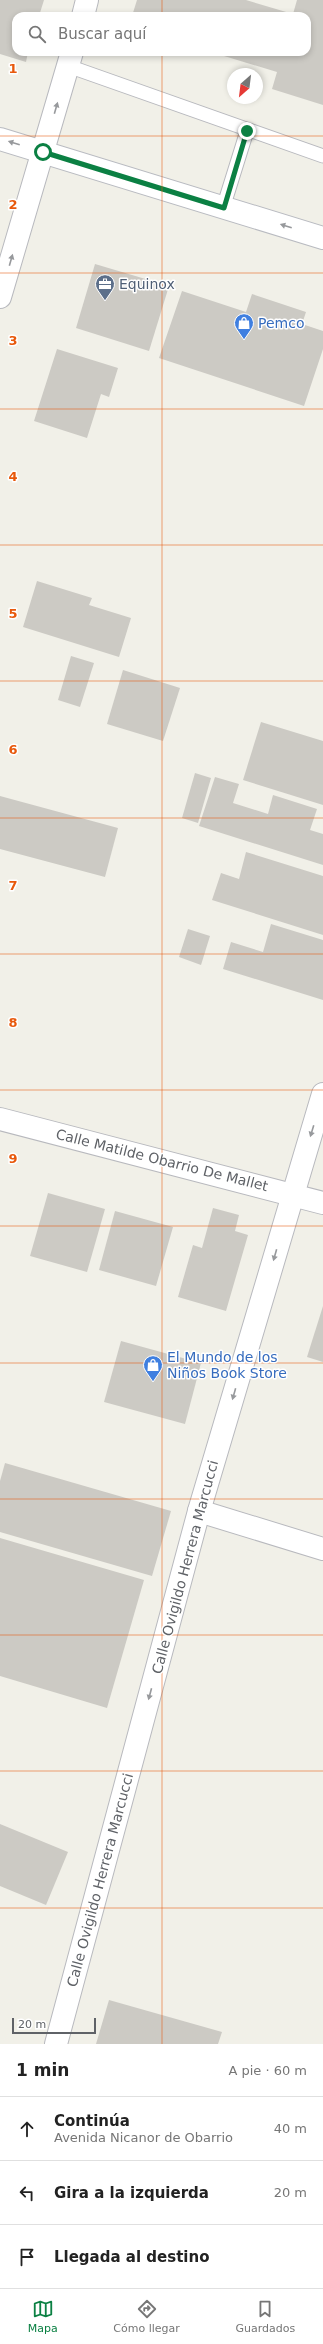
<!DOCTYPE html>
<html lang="es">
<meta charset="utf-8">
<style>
body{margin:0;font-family:"DejaVu Sans",sans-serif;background:#f6f6f6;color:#222}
.compass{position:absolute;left:227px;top:68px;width:36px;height:36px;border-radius:50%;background:#fff;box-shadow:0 2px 6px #0003;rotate:208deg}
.scale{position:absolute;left:12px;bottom:10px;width:84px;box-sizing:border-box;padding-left:4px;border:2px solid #5f6267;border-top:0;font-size:11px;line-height:14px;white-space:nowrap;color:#5f6267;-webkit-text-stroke:3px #fff;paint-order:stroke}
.stop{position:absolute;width:12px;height:12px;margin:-9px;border:3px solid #0b8043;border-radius:50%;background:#fff}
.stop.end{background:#0b8043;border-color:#fff;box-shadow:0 1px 4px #0008}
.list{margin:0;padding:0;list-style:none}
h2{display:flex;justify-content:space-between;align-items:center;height:52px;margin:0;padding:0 16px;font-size:17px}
h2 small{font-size:13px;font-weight:400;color:#767676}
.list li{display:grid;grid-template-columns:26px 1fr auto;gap:12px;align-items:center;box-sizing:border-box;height:64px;padding:0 16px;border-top:1px solid #e0e0e0}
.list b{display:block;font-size:15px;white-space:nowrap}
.list p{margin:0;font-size:13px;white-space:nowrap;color:#767676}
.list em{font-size:13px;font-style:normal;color:#767676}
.icon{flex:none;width:22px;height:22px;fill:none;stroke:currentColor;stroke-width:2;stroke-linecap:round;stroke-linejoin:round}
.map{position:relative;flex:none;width:323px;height:2044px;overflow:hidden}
.search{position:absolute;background:#fff;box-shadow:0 2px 6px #0003;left:12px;right:12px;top:12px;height:44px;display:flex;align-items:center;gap:10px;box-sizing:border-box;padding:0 14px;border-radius:12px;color:#767676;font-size:15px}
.sheet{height:244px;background:#fff}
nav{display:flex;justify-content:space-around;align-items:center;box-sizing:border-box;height:56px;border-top:1px solid #e0e0e0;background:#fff;font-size:11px;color:#767676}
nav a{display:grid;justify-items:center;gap:2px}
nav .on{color:#0b8043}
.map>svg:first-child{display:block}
.building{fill:#cccac4}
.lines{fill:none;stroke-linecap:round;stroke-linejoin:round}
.lane-casing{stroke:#b8b9be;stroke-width:15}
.street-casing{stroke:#b8b9be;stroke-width:24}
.secondary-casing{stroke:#b9bbc1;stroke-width:24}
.lane{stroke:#fff;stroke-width:13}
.street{stroke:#fff;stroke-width:22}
.secondary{stroke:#fff;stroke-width:22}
.oneway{fill:#97999c}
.route{stroke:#0b8043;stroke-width:5}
.grid{fill:none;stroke:#e8590c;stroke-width:1;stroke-opacity:0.55}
.labels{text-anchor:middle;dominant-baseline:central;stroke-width:3;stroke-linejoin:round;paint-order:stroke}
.service-label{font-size:14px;fill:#4e5e75;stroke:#fff;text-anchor:start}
.shop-label{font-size:14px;fill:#366cbe;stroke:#fff;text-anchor:start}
.street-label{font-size:14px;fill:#5f6267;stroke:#fff}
.grid-label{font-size:13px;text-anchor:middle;font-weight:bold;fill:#e8590c;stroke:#fff;stroke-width:3;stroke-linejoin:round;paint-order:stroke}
</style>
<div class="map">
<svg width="323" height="2044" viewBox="0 0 323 2044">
<rect width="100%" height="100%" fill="#f1f0e8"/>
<g class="building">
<path d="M0 0H44L39 16H16V52H28L26 62 0 54Z"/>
<path d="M137 0H246L293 14 297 0H323V105L272 89 277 72 211 52H307V16H132Z"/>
<path d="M95 264 169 286 149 351 76 328Z"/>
<path d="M182 291 246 312 252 294 306 312 302 324 323 331V349L304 406 159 358Z"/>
<path d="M57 349 118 368 109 397 101 394 87 438 34 421Z"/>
<path d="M37 581 92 598 89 605 131 618 119 657 23 627Z"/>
<path d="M71 656 94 663 80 707 58 700Z"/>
<path d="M123 670 180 688 163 741 107 724Z"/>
<path d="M261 722 323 741V805L243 780Z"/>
<path d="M195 773 211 778 198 823 182 818Z"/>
<path d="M215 777 239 784 233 803 268 814 273 795 317 809 310 830 323 834V865L199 826Z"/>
<path d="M0 796 118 828 105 877 0 849Z"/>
<path d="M246 852 323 876V935L212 900 221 873 239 879Z"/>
<path d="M271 924 323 940V1000L223 969 231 942 263 952Z"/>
<path d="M188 929 210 936 201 965 179 957Z"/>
<path d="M48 1193 105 1209 87 1272 30 1256Z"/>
<path d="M213 1208 239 1215 235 1231 248 1235 226 1311 178 1297 193 1245 202 1248Z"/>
<path d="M115 1211 173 1227 156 1286 99 1270Z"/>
<path d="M323 1306V1362L307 1357Z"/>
<path d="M121 1341 201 1363 185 1424 104 1402Z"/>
<path d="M5 1463 171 1511 152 1576 0 1532V1481Z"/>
<path d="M0 1538 144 1580 107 1708 0 1676Z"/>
<path d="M0 1824 68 1852 46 1905 0 1886Z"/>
<path d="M109 2000 222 2032 218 2044H96Z"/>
</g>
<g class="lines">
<g class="lane-casing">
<g id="lane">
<path d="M68 66 323 156"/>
<path d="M223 208 247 131"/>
</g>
</g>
<g class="street-casing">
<g id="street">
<path d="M83 16 87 0"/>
<path d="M0 297 72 52"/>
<path d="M0 1119 323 1203"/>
<path d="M199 1511 323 1549"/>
<path d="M56 2044 199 1511 323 1094"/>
</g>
</g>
<g class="secondary-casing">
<path id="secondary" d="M0 139 323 238"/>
</g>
<use href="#lane" class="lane"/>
<use href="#street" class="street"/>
<use href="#secondary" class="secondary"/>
</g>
<defs><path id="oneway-solid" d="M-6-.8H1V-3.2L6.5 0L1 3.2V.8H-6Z"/></defs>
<g class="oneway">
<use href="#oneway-solid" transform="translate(56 108) rotate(-74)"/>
<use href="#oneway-solid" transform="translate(14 143) rotate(-163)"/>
<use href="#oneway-solid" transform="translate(286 226) rotate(-163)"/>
<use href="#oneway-solid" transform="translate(11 260) rotate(-74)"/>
<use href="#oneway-solid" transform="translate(312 1131) rotate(107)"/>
<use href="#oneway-solid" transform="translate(275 1255) rotate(106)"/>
<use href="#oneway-solid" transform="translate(234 1394) rotate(106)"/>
<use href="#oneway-solid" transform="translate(150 1694) rotate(105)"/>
</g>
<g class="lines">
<path class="route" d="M43 152 224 208 247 131"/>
</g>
<path class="grid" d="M162 0V16M162 52V2044M0 136H323M0 273H323M0 409H323M0 545H323M0 681H323M0 818H323M0 954H323M0 1090H323M0 1226H323M0 1363H323M0 1499H323M0 1635H323M0 1771H323M0 1908H323"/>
<defs>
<g id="office-pin" transform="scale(1)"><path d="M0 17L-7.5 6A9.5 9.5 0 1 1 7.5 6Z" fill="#5c6f8a" stroke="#fff"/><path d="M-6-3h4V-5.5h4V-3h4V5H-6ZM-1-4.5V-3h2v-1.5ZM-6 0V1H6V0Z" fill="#fff"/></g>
<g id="shop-pin" transform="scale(1)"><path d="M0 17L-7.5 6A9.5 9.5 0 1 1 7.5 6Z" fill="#3f7fe0" stroke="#fff"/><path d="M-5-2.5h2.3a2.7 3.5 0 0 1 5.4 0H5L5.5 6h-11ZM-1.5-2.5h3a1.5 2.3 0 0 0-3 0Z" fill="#fff"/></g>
</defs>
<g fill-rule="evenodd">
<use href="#office-pin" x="105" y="284"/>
<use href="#shop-pin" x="244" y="323"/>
<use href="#shop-pin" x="153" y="1365"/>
</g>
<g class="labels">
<g class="service-label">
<text x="119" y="284">Equinox</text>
</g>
<g class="shop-label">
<text x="258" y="323">Pemco</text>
<text x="167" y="1357">El Mundo de los<tspan x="167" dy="16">Niños Book Store</tspan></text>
</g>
<g class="street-label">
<text transform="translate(162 1160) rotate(14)">Calle Matilde Obarrio De Mallet</text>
<text transform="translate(185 1567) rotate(-75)">Calle Ovigildo Herrera Marcucci</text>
<text transform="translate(100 1880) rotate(-75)">Calle Ovigildo Herrera Marcucci</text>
</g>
</g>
<g class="grid-label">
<text x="13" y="73">1</text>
<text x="13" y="209">2</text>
<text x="13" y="345">3</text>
<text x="13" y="481">4</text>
<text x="13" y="618">5</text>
<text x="13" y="754">6</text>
<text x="13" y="890">7</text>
<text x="13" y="1027">8</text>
<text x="13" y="1163">9</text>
</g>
</svg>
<svg class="compass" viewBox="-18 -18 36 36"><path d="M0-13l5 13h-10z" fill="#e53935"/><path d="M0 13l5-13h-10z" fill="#767676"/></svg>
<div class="scale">20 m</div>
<div class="stop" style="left:43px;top:152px"></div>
<div class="stop end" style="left:247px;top:131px"></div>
<div class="search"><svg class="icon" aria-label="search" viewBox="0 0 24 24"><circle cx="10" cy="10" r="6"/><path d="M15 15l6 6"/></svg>Buscar aquí</div>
</div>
<section class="sheet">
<h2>1 min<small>A pie · 60 m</small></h2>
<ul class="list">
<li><svg class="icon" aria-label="ahead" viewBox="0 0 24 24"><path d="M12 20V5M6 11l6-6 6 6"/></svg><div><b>Continúa</b><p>Avenida Nicanor de Obarrio</p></div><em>40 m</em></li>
<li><svg class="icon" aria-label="left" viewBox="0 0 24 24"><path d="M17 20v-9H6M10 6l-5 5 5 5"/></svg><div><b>Gira a la izquierda</b></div><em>20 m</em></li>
<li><svg class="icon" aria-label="arrive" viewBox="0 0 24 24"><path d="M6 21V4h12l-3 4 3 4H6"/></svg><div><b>Llegada al destino</b></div></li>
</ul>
</section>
<nav>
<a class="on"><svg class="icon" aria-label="map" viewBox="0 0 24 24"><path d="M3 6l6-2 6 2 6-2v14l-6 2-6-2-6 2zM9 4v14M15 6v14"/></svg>Mapa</a>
<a><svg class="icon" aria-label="directions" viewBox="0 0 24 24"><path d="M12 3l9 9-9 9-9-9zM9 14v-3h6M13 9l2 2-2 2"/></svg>Cómo llegar</a>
<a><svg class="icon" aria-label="saved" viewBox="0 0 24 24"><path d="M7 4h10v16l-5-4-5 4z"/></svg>Guardados</a>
</nav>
